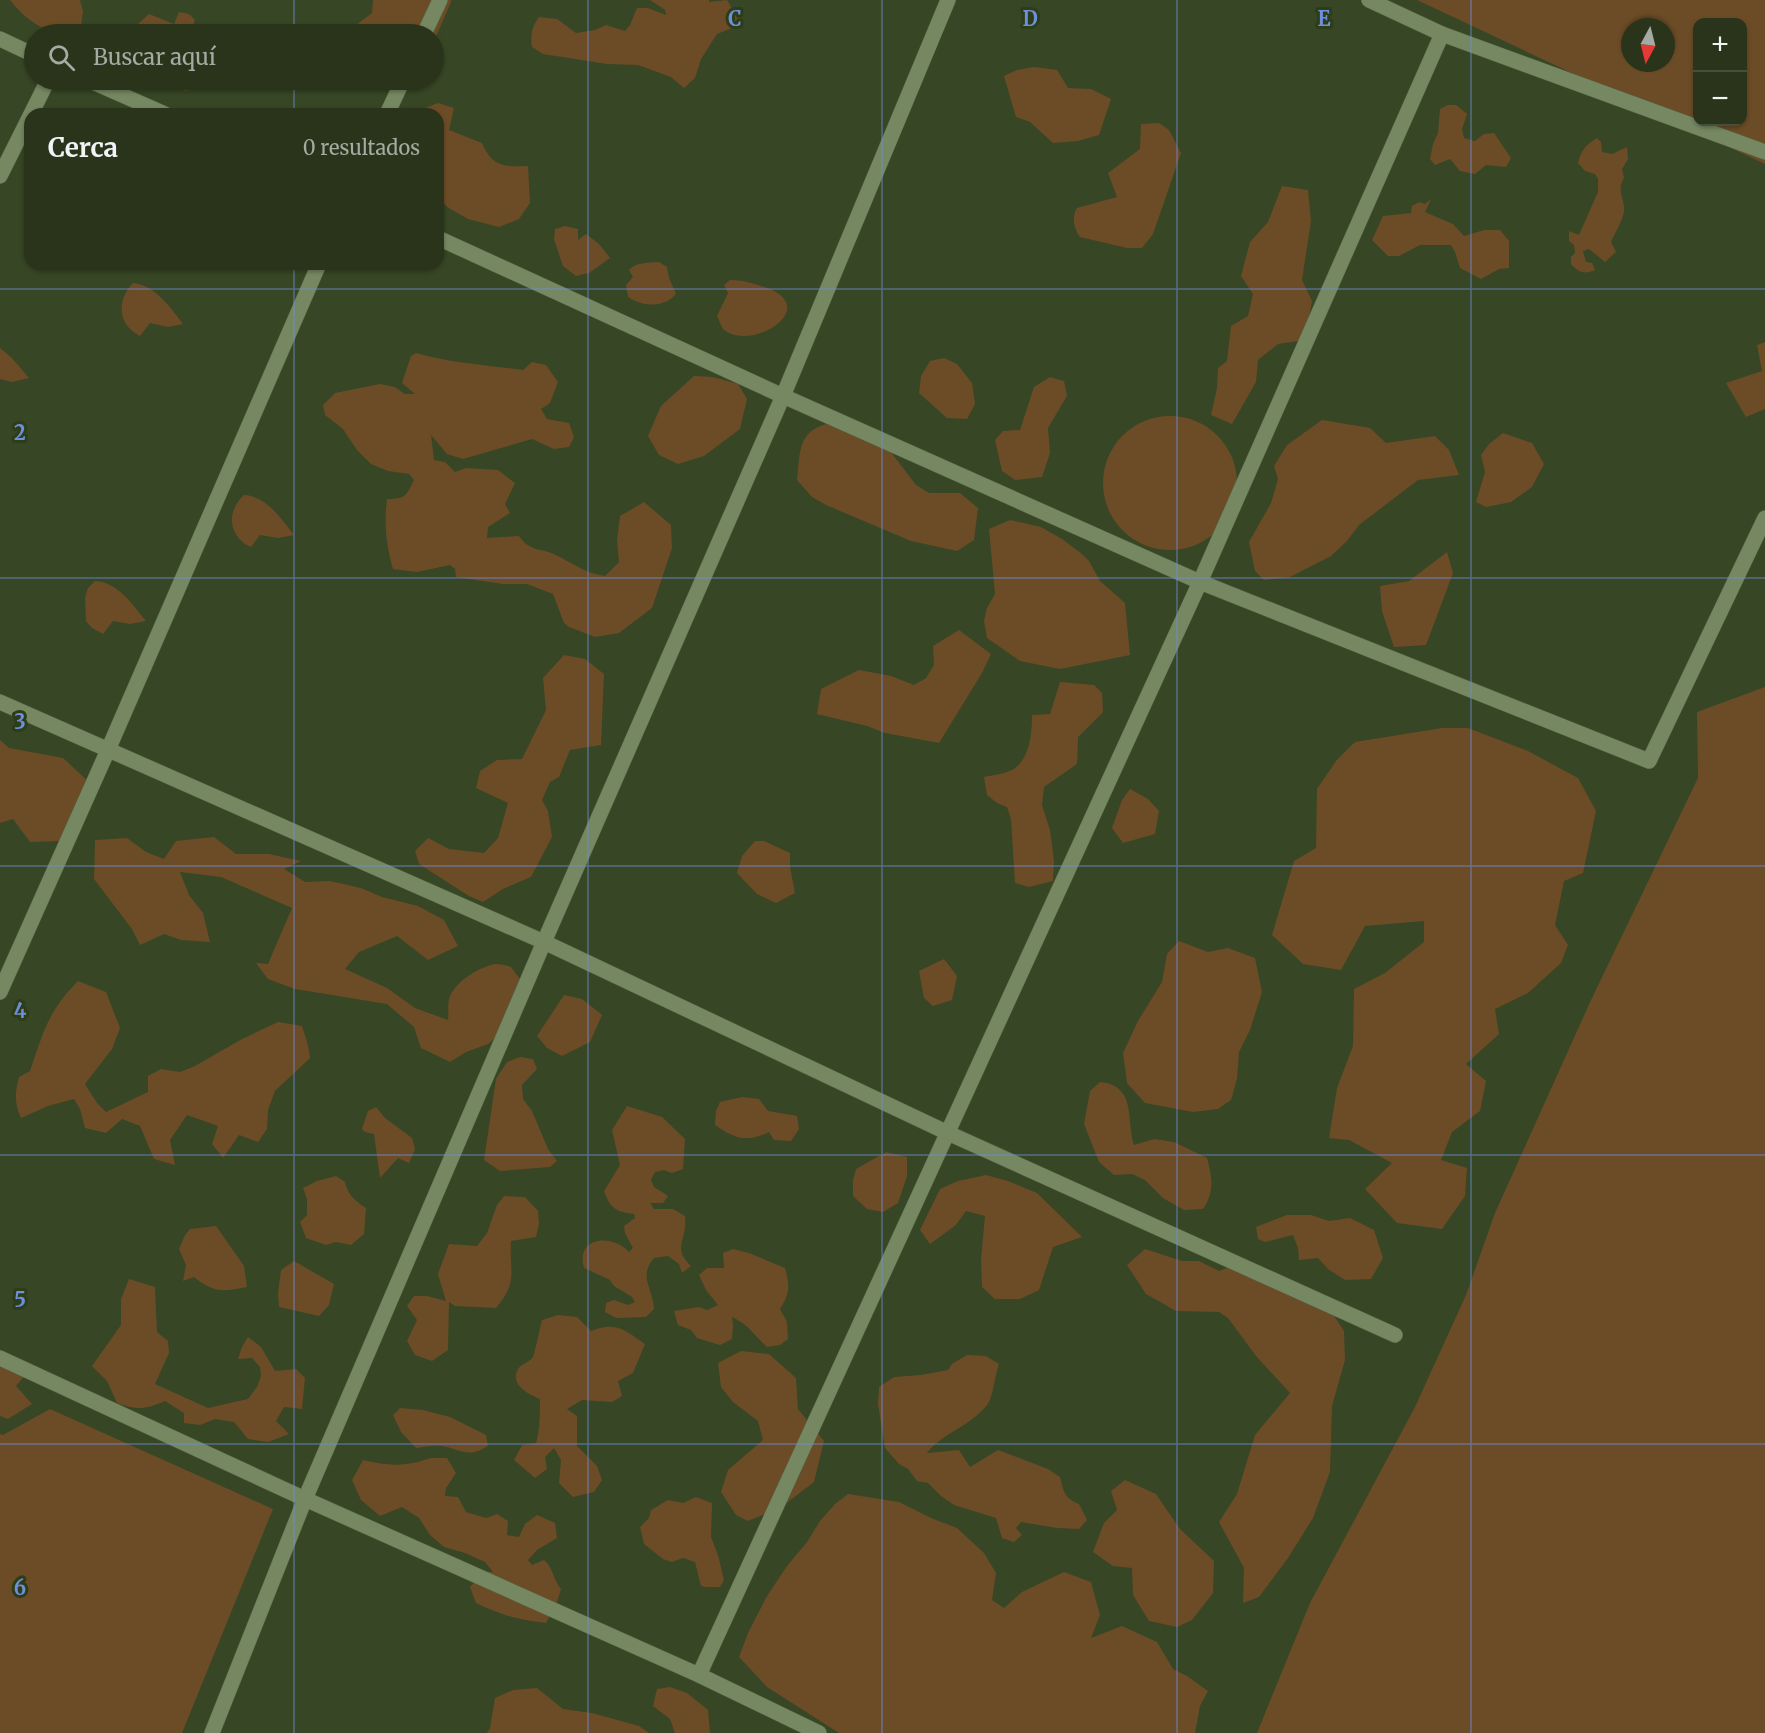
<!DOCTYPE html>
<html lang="es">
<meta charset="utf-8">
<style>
body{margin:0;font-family:Merriweather,serif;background:#313c24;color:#f1f3f6}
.controls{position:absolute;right:18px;top:18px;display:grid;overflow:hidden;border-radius:12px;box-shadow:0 2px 4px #0004}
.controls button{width:54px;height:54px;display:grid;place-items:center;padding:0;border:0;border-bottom:2px solid #454f3a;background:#29341b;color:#f1f3f6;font:30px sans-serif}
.compass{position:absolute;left:1621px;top:18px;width:54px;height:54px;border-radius:50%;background:#29341b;box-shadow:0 2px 4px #0004;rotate:187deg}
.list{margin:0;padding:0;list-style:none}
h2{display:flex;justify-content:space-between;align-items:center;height:78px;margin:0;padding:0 24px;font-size:26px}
h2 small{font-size:20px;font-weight:400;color:#a5aaa3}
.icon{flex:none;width:33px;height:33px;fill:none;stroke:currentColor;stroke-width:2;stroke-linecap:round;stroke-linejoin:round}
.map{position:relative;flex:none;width:1765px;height:1733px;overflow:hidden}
.search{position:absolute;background:#29341b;box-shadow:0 2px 4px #0004;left:24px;top:24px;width:420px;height:66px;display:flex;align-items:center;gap:15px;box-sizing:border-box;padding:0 21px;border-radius:33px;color:#a5aaa3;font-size:22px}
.panel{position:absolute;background:#29341b;box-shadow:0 2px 4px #0004;left:24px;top:108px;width:420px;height:162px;border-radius:18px}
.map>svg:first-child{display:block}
.green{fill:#6c4c26;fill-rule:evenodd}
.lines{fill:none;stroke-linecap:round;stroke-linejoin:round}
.minor-casing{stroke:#566345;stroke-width:16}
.minor{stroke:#768862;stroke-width:15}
.grid{fill:none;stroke:#6e8fda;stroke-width:1.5;stroke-opacity:0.55}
.grid-label{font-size:20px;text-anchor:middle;font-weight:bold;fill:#6e8fda;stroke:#2d3c19;stroke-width:6;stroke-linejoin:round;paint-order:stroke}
</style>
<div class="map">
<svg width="1765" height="1733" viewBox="0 0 1765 1733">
<rect width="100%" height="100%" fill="#374624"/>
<g class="green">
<path d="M10 0H80L83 11 80 33C53 40 26 21 10 0Z"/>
<path d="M373 0H451V2L434 41V34H349L348 31 372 13Z"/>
<path d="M650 0H709V2L727 0 738 19 732 28 717 34 701 59 695 78 684 88 671 77 638 65 607 64 543 54 532 47C530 34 532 27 539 17L557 19 576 33 595 30 606 25 625 31 630 25 637 8H648L666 15 665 10Z"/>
<path d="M1417 0H1765V164ZM1698 22H1742V122H1698ZM1630 27H1666V63H1630Z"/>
<path d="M179 12 189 14 195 20 190 34H119L121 30 138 24 149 14 174 24Z"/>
<path d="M1034 67 1057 70 1068 88 1091 89 1111 99 1099 135 1078 141 1053 143 1030 122 1016 117 1004 76 1017 70Z"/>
<path d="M146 80H205L204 83 187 91 151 83Z"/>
<path d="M438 103 454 108 449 130 482 143C492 167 505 167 528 166L530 203 519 219 499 227 468 219 447 207 438 196V114H418L425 108Z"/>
<path d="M1448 105H1456L1467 114 1462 129 1464 138 1475 141 1484 134 1494 133 1511 158 1506 167 1486 165 1475 174 1460 171 1450 159 1435 165 1430 159 1433 144 1438 133 1440 109Z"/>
<path d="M1159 123 1169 130 1181 153 1153 234 1142 248H1127L1080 237C1074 229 1071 217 1077 208L1117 197 1108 173 1140 149 1141 124Z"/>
<path d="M1597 138 1601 142 1602 152 1612 154 1627 147 1628 159 1622 169 1624 178C1616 191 1625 199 1624 211 1624 218 1614 235 1611 242L1616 252 1605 262 1589 249 1583 251 1586 262 1592 263 1595 270C1585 275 1578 272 1571 264V257L1575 253 1574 245 1569 241V231L1579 235 1598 192V179L1595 174 1585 171 1578 163C1581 150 1586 145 1597 138Z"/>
<path d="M1282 186 1308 190 1311 221 1302 280 1312 301 1305 340 1278 344 1258 360 1256 382 1232 424 1211 415 1217 388 1218 368 1227 361 1231 326 1248 316 1253 294 1241 276 1250 242 1268 222Z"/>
<path d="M1431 199 1425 212 1453 224 1464 236 1484 230H1500L1509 241V268L1499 269 1481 279 1460 268 1455 252 1451 245H1420L1399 256H1388L1372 240 1383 216 1411 213 1412 206 1419 202 1425 204Z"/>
<path d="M565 226 578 229V240L586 234 599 244 610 258 589 273 576 276 563 266 554 239 555 229Z"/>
<path d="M659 262 667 267 669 278 676 294C664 308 643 307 628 297L626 285 633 277 629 270C636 262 648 263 659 262Z"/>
<path d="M730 280C741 280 750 282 761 286 827 305 751 354 723 329 721 326 719 320 717 316L728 293 724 285Z"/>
<path d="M133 283C155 285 170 307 183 324L168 327 150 323 140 336C118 325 116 301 133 283Z"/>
<path d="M1765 342V409L1746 417 1726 383 1762 371 1757 345Z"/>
<path d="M0 348 12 358 29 378 12 382 0 379Z"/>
<path d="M416 353C450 363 487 365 523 370L532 362 546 365 558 382 550 403 541 409 547 419 569 423 574 437 569 447 554 449 532 439 463 459 447 454 431 435 434 460 445 462 455 472 466 468 498 470 515 483 505 504 510 513 488 527 487 538 519 536C531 553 540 547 556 555 574 564 585 573 605 576L619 562 617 540 620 516 644 502 671 525 672 548 652 608 619 633 595 637 569 627 564 623 553 594 527 584H503L456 577 455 569 450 565 417 572 393 569C386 545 384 524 387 499 406 499 406 496 414 480L409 474 388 471 371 464 357 450 343 429 325 415 323 405 335 393 380 384 395 387 405 394H415L402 383 411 356Z"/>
<path d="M944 358 957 364 972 383 975 404 967 419 947 418 919 393 921 376 930 361Z"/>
<path d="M694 376 713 377 738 384 747 399 740 429 704 456 678 464 659 455 648 436 661 406Z"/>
<path d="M1050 377 1064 381 1067 396 1048 428 1050 453 1042 477 1015 480 1002 471 995 440 1003 431 1020 430 1034 387Z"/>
<circle cx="1170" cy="483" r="67"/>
<path d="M1322 420 1370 428 1386 443 1435 436 1449 450 1459 475 1418 480 1359 525 1347 541 1331 556 1290 577 1264 580 1255 571 1249 542 1271 503 1278 479 1274 466 1287 445Z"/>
<path d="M826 424 884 443 916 485 929 493H960L978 508 974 540 957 551 911 541 826 505 812 497 797 480C800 455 797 432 826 424Z"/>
<path d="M1503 433 1532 443 1544 464 1532 487 1511 502 1486 507 1476 502 1485 472 1481 455 1489 444Z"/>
<path d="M244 495C266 496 281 518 294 535L278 538 260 535 251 547C228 537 226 511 244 495Z"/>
<path d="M1010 520 1041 527 1062 539 1082 554 1089 561 1100 581 1125 603 1130 655 1060 669 1020 661 987 638 984 621 987 608 995 594 989 529Z"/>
<path d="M1447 552 1453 573 1426 645 1394 647 1382 611 1380 586 1409 581Z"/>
<path d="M95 581C118 582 133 605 146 621L130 624 113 621 103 634 92 628 86 621 85 598 88 588Z"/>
<path d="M959 630 991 654 982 673 939 743 885 733 867 726 817 714 821 689 859 670 891 676 914 685 926 678 934 665 933 646Z"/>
<path d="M564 655 585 659 604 674 601 745 570 750 559 777 550 782 542 800 548 811 552 837 531 877 503 889 483 902 469 896 419 864 415 851 428 838 449 849 484 853 498 838 508 803 476 788 480 771 497 760 522 759 546 710 543 678Z"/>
<path d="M1060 682 1094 685 1102 693 1103 712 1078 737 1077 764 1044 787 1042 805 1050 830 1054 861 1053 881 1029 887 1015 883 1011 819 1007 807 997 803 987 795 984 777C993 775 1004 774 1012 770 1030 760 1032 733 1032 715L1050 714Z"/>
<path d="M1765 687V1733H1257L1310 1603 1415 1407 1466 1295 1495 1213 1591 1000 1698 778 1697 712Z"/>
<path d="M1442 728H1468L1528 751 1578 778 1596 811 1583 873 1564 881 1555 925 1568 945 1561 963 1528 993 1495 1009 1499 1034 1466 1064 1486 1081 1480 1111 1452 1132 1441 1160 1467 1168 1465 1196 1442 1229 1397 1223 1365 1189 1392 1163 1349 1140 1329 1138 1337 1088 1353 1046 1354 989 1385 973 1424 942V921L1365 926 1341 970 1303 964 1272 935 1294 861 1316 848 1317 789 1336 761 1355 742Z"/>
<path d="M0 740 9 748 63 758 91 784 79 825 59 841 30 842 13 819 0 823Z"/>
<path d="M1130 789 1148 799 1159 811 1155 834 1123 843 1112 828 1122 800Z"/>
<path d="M214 837 236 854H269L301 861 284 869 305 882 330 881 361 888 382 897 418 906 444 920 458 946 428 960 397 936 359 952 345 969 387 988 415 1008 448 1020C449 1012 447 1003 450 996 456 981 481 966 496 964 501 964 506 965 511 967L520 979 507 1028 488 1044 466 1052 450 1062 421 1048 414 1027 387 1004 295 989 268 979 256 963 268 964 292 908 221 877 180 872 189 895 203 913 210 942 181 940 164 934 140 945 132 929 94 879 95 840 127 838 146 852 164 859 176 841Z"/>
<path d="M755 841H764L790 853V867L795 893 776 903 757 894 737 873 742 856Z"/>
<path d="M1179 941 1208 952 1228 948 1255 958 1262 992 1250 1030 1239 1052 1237 1079 1231 1100 1218 1109 1193 1112 1145 1103 1127 1083 1123 1053 1138 1021 1162 982 1167 954Z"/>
<path d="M944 959 957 976 952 1000 933 1006 924 998 919 971Z"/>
<path d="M78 981 106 992 120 1028 112 1049 85 1084 97 1103 106 1112 148 1092V1076L161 1069 180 1072 195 1066 242 1039 278 1022 302 1026 308 1045 310 1058 275 1091 268 1110 267 1129 258 1142 239 1135 223 1158 212 1144 218 1126 187 1115 170 1140 175 1165 154 1159 140 1126 122 1119 106 1133 85 1128 80 1109 74 1099 48 1106 21 1118C14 1103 15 1092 19 1077L30 1071C43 1033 48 1011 78 981Z"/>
<path d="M564 995 582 999 602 1015 590 1042 562 1056 547 1048 537 1036Z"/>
<path d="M520 1057 533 1059 537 1069 522 1085 523 1099 532 1111 548 1149 557 1161 550 1167 500 1171 484 1160 496 1079 507 1062Z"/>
<path d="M1100 1082C1137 1086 1126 1119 1134 1145L1154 1139 1174 1142 1207 1158C1212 1177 1215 1192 1203 1209L1184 1210 1163 1198 1145 1180 1132 1174 1114 1175 1099 1162 1084 1124 1090 1091Z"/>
<path d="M742 1097 759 1099 768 1111 797 1116 799 1129 791 1141 774 1140 769 1132C746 1143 736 1139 715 1125L716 1111 720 1102Z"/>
<path d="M627 1106 662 1117 685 1139 683 1169 672 1173 664 1170 655 1172 651 1180 654 1187 668 1196 663 1203H650L654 1209H673L685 1216C688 1240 671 1247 691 1266L682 1273 679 1264 668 1256 654 1258C638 1276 653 1289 654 1309L646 1317 616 1318 605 1312 606 1303 614 1300 628 1305 635 1302 632 1297 614 1286 610 1280 584 1268C575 1237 612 1233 629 1252L633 1248 625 1233 624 1226 635 1218 634 1214C616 1211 611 1210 604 1191L620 1165 612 1130Z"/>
<path d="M376 1107 385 1118 412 1138 415 1149 409 1163 398 1158 380 1178 374 1134 365 1132 362 1129 368 1111Z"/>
<path d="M886 1152 907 1157V1176L898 1203 883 1212 867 1209 853 1196V1180L856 1169Z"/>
<path d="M986 1175 1008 1181 1037 1193 1082 1237 1053 1247 1039 1290 1020 1299H995L982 1287 981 1259 985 1216 966 1211 956 1225 930 1244 920 1230 940 1189 958 1181Z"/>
<path d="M336 1176 345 1182C348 1195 355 1201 366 1208L364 1234 351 1245 336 1242 326 1245 306 1238 300 1222 307 1215V1199L303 1188 317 1181Z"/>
<path d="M504 1196 525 1197 538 1211 539 1224 536 1237 511 1241C509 1273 519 1280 496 1308L455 1306 449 1302 448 1350 432 1361 415 1355 407 1341 417 1320 407 1306 414 1296H427L446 1301 438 1274 449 1244 477 1246 487 1233 497 1205Z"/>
<path d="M1287 1215H1311L1329 1221 1350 1218 1374 1230 1383 1258 1371 1279 1345 1280 1328 1269 1318 1258 1299 1260 1298 1248 1293 1235 1265 1242 1258 1239 1256 1227Z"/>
<path d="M216 1226 244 1266 247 1287C223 1292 214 1293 194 1277L183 1281 186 1265 179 1249 185 1235 190 1229Z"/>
<path d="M733 1249 749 1253 785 1268C790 1286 790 1293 780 1309L787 1322 788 1339 780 1345 767 1347C752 1333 750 1326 732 1317L733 1325 732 1339 720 1345 697 1338 691 1330 678 1325 674 1311 699 1307 707 1310 718 1305 706 1290 699 1275 707 1268H724L723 1253Z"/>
<path d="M1145 1249 1182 1261H1199L1219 1271 1243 1262 1322 1297 1344 1331 1345 1360 1332 1406 1330 1472 1313 1518 1288 1558 1259 1597 1243 1603 1244 1568 1219 1522 1237 1494 1255 1435 1290 1393 1256 1356 1228 1318 1219 1312 1176 1311 1146 1294 1127 1265Z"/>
<path d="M294 1261 334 1284 329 1305 319 1316 279 1307 278 1293 281 1270Z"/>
<path d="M129 1279 155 1287 157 1332 168 1341 169 1353 155 1384 208 1408 248 1399 257 1387 261 1376 260 1367 252 1358 238 1359 242 1347 248 1337 261 1347 275 1371 296 1369 305 1378 302 1409 284 1407 276 1421 289 1434 268 1442 248 1439 234 1422 215 1419 200 1425 184 1423V1413L165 1401C145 1410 137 1410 117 1403L107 1381 92 1366 121 1325V1299Z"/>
<path d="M558 1315 577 1317 591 1331C616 1321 625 1330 645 1344L633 1373 618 1381 622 1396 612 1402 582 1400 567 1409 577 1416V1446L597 1466 602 1480 594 1492 573 1497 559 1483 561 1460 554 1448 545 1457 547 1469 535 1478 514 1460 522 1445 536 1443C540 1431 540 1413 540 1399 530 1395 509 1385 518 1369 521 1364 530 1362 533 1357 535 1353 540 1327 542 1320Z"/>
<path d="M741 1351 769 1354 796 1378 798 1409 824 1441 814 1482 780 1508 748 1521 736 1515 721 1492 728 1470 763 1440 758 1421 733 1402 721 1387 718 1363Z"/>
<path d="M967 1355 986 1356 999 1364C995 1375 993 1398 987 1405 971 1426 942 1433 927 1453L959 1450 970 1467 998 1450 1048 1469 1060 1477C1064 1492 1064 1498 1079 1504L1087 1520 1079 1529 1057 1528 1021 1522 1016 1528 1022 1535 1014 1542 1002 1538 996 1518 954 1505 941 1496 928 1483 917 1481 908 1469 899 1464 885 1448 878 1404 879 1387 894 1377 921 1375 948 1370 952 1364Z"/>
<path d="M0 1357 32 1367 16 1386 32 1404 8 1419 0 1416Z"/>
<path d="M400 1408 423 1410 450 1417 486 1435 488 1446C467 1459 462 1449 441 1446 433 1445 425 1447 416 1448L401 1432 393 1415Z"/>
<path d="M50 1409 273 1509 182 1733H0V1434L3 1435Z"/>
<path d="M431 1458H447L456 1473 446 1488 445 1496 458 1497 466 1512 486 1518 497 1514 508 1521 507 1535 519 1537 525 1524 537 1515 555 1523 557 1538 537 1550 528 1560 532 1565 544 1560C554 1569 552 1577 561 1589L557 1602 546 1623C518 1620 501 1615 476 1603L470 1587 484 1572H493L485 1562 465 1553 444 1547 430 1535 419 1518 402 1507 380 1516 361 1500 352 1480 363 1460C390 1466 404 1467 431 1458Z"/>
<path d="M1125 1480 1156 1494 1180 1529 1214 1561 1213 1593 1192 1620 1177 1627 1149 1621 1133 1595 1132 1568 1113 1566 1093 1552 1104 1523 1117 1510 1111 1491Z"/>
<path d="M848 1494 899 1502 931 1518 957 1528 984 1553 996 1573 992 1600 1004 1608 1022 1592 1064 1572 1091 1582 1100 1615 1091 1638 1122 1626 1157 1642 1173 1669 1187 1676 1208 1691 1200 1706 1195 1733H839L767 1687 739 1657 748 1633 767 1596 787 1566 807 1542 820 1521 835 1504Z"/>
<path d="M696 1497 712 1503 711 1537 718 1555 724 1580 720 1587H706L701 1586 695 1562 683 1558 672 1562 663 1559 644 1544 640 1527 649 1518 651 1510 668 1500 683 1503Z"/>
<path d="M670 1687 687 1693 708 1710 710 1733H675L670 1719 653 1706 657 1689Z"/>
<path d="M537 1688 563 1709 592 1713 639 1726 649 1733H487L490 1728 495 1698 513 1690Z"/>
</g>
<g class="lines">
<g class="minor-casing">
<g id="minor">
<path d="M1369 0 1442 34 1765 152"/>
<path d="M424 34 440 0"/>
<path d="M0 39 34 55"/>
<path d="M88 80 165 114"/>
<path d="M31 114 48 80"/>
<path d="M387 114 403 80"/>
<path d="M0 176 30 116"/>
<path d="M438 238 783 396 1200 582 1649 761 1765 518"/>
<path d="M0 702 544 942 948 1133 1395 1335"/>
<path d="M0 992 108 750 319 264"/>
<path d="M0 1358 305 1499 699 1675 819 1733"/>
<path d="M699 1675 1200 582 1442 34"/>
<path d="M212 1733 305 1499 544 942 783 396 948 0"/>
</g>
</g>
<use href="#minor" class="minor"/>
</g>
<path class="grid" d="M294 0V34M588 0V1733M882 0V1733M1177 0V1733M1471 0V1733M294 80V114M294 264V1733M0 289H1765M0 578H1765M0 866H1765M0 1155H1765M0 1444H1765"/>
<g class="grid-label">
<text x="735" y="26">C</text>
<text x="1030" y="26">D</text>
<text x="1324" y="26">E</text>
<text x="20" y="440">2</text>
<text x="20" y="729">3</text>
<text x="20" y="1018">4</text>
<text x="20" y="1307">5</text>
<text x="20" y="1595">6</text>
</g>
</svg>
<div class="controls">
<button>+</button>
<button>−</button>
</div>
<svg class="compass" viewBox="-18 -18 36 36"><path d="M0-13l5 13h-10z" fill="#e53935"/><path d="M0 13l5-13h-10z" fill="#a5aaa3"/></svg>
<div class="search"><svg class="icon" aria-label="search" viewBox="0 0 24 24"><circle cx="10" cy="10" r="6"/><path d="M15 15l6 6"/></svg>Buscar aquí</div>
<section class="panel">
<h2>Cerca<small>0 resultados</small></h2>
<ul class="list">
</ul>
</section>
</div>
